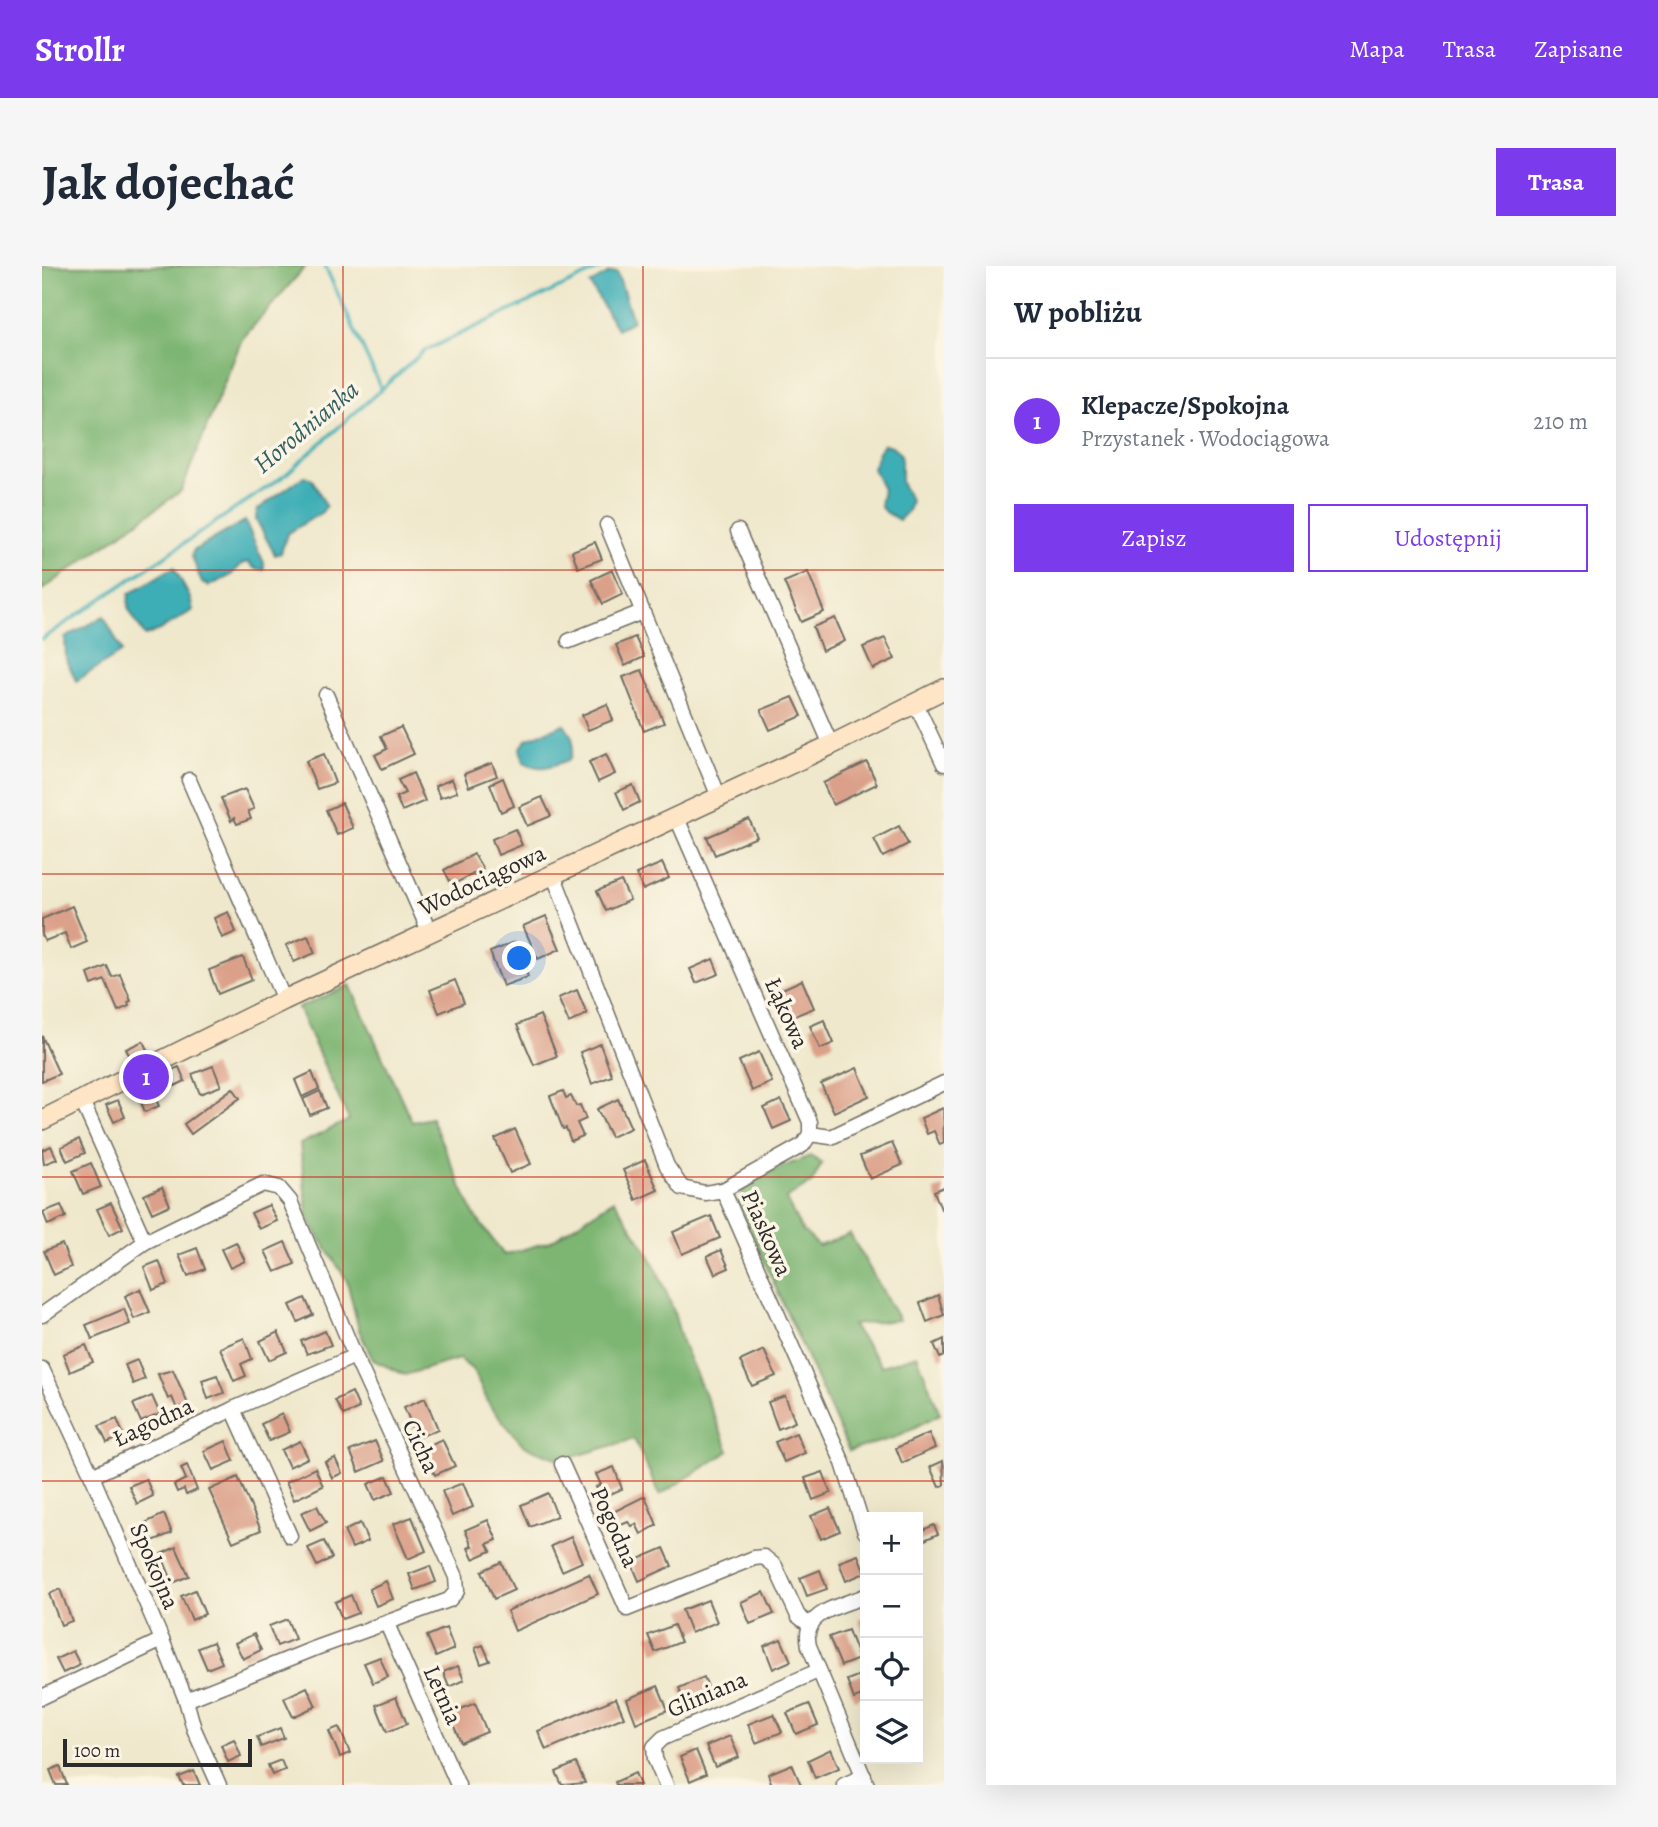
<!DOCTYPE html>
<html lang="pl">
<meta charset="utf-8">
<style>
body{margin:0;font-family:Alegreya,serif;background:#f6f6f7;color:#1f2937}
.controls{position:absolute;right:21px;bottom:21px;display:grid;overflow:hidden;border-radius:0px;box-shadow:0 7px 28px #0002}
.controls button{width:63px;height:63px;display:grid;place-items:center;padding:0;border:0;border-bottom:2px solid #e0e1e3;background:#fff;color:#1f2937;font:35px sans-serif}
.scale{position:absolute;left:21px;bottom:18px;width:189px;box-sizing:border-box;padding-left:7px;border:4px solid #2b2b2b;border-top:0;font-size:19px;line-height:24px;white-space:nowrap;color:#2b2b2b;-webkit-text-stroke:5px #fcf5e5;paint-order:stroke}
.you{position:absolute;left:478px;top:693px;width:24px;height:24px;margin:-18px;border:5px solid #fff;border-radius:50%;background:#1a73e8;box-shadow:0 0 0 10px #1a73e833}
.badge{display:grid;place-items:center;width:46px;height:46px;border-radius:50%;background:#7c3aed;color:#fff;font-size:23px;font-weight:700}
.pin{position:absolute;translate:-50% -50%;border:4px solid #fff;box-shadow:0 2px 7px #0006}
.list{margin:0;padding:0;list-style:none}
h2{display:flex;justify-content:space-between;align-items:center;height:91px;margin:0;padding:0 28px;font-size:30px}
h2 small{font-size:23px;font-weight:400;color:#747a83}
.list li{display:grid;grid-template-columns:46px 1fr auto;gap:21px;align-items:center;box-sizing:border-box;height:126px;padding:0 28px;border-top:2px solid #e0e1e3}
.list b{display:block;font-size:26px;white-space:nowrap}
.list p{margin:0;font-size:23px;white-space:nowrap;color:#747a83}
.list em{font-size:23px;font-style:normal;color:#747a83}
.actions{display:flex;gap:14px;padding:21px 28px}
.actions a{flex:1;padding:16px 0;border:2px solid #7c3aed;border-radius:0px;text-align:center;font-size:24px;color:#7c3aed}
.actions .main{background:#7c3aed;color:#fff}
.icon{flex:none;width:38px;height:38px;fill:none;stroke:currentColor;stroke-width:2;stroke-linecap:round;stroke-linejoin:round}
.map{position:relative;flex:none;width:902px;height:1519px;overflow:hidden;border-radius:0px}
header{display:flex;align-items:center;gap:42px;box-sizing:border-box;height:98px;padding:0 35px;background:#7c3aed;color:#fff}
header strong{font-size:33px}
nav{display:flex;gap:38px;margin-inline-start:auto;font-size:24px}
.intro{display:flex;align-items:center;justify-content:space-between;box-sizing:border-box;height:168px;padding:0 42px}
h1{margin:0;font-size:49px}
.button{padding:18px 32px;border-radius:0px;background:#7c3aed;color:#fff;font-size:24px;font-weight:700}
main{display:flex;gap:42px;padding:0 42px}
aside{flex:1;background:#fff;border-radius:0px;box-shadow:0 7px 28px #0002}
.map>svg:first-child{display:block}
.forest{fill:#7db572;stroke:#54704e;stroke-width:2}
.water{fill:#3daeb6;stroke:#346c70;stroke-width:2}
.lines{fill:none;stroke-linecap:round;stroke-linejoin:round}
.stream{stroke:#3daeb6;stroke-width:3.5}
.building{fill:#dba089}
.street-casing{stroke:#706d63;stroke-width:17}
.secondary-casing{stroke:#706d63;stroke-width:22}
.street{stroke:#fff;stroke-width:14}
.secondary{stroke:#fee5c5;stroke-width:19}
.grid{fill:none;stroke:#c8321e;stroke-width:2;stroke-opacity:0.55}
.labels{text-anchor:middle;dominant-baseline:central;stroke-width:7;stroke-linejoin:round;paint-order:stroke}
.street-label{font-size:24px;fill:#2b2b2b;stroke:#fcf5e5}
.water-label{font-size:26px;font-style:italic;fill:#325f63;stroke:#fcf5e5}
</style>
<header>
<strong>Strollr</strong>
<nav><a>Mapa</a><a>Trasa</a><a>Zapisane</a></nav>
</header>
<div class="intro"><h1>Jak dojechać</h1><a class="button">Trasa</a></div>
<main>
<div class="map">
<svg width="902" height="1519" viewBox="0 0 902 1519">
<rect width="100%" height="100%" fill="#fcf5e5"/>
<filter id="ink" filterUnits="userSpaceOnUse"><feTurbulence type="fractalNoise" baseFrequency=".0143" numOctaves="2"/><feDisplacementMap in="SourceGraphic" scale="14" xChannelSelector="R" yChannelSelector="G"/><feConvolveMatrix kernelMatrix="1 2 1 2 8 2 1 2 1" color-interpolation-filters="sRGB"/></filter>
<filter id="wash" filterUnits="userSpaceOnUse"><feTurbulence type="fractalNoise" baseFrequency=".00686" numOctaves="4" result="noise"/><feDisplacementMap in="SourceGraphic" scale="28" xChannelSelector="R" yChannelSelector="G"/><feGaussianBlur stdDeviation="1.57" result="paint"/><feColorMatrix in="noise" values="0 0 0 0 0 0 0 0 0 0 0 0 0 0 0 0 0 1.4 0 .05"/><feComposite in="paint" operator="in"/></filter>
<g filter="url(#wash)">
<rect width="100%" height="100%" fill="#efe8cc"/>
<g class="forest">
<path d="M0 0H264L200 73 139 225 0 324Z"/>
<path d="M308 719 370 856 389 852 431 947 462 989 509 975 572 934 604 983 615 1004 631 1043 640 1076 687 1185 618 1229 592 1173 531 1191 514 1192 482 1180 448 1140 431 1104 417 1093 363 1109 331 1094 317 1064 305 1015 266 953 258 878 307 854 256 742Z"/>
<path d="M768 890 780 897 770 916 744 933 759 963 777 980 808 968 857 1054 810 1059 840 1100 875 1089 898 1148 854 1171 807 1185 696 937 704 918 727 906Z"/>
</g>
<g class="water">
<path d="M575 6 591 55 575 63 548 18 567 7Z"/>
<path d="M842 178 850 180 859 189V217L869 234 866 245 857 254 843 246 838 240 841 223 831 203 836 187Z"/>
<path d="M262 210 270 213 284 240 280 246 245 268 239 287 233 289 214 253 215 244Z"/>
<path d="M203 255 222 297V304L212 302 206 296 200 298 188 310 167 320 160 317 150 291 151 285Z"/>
<path d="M132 301 148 332 151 344 118 364 103 370 86 342 87 328Z"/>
<path d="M62 350 80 386 34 415 24 392 23 372Z"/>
<path d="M522 458C532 471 534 479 527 494 510 500 498 506 482 496L478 483 485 473Z"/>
</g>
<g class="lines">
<g class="stream">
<path d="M283 0 339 122"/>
<path d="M0 373 242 210 382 85 564 0"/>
</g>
</g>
<g id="blocks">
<g class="building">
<path d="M553 276 560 293 536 302 530 285Z"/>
<path d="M570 304 581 328 561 338 549 314Z"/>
<path d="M766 306 782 346 759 356 742 316Z"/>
<path d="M793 352 803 375 780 385 771 361Z"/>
<path d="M593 371 602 391 583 400 574 379Z"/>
<path d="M843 372 853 393 831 403 821 381Z"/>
<path d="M600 404 622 457 602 465 581 411Z"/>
<path d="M751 431 760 450 728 464 719 444Z"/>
<path d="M565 438 571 454 546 464 540 449Z"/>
<path d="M359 461 372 488 340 503 333 489 345 483 339 470Z"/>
<path d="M282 488 293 517 275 523 264 495Z"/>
<path d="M564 488 573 508 556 516 547 496Z"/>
<path d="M825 496 835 518 791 539 781 517Z"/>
<path d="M450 497 455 510 427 521 422 508Z"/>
<path d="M371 507 383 535 360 545 354 531 363 527 356 514Z"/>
<path d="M461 512 472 540 459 546 448 518Z"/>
<path d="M410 513 415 526 398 532 393 520Z"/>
<path d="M591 519 598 536 582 544 574 526Z"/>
<path d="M203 523 212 543 206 545 209 553 195 558 192 552 189 555 179 532Z"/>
<path d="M500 531 509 550 485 560 477 541Z"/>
<path d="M300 537 311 562 295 569 284 544Z"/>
<path d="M707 553 715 571 673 589 665 571Z"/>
<path d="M857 560 866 578 841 591 832 573Z"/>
<path d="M473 563 480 579 456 589 450 573Z"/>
<path d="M432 588 441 603 410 619 402 604Z"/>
<path d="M620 597 627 612 601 624 594 608Z"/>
<path d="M579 615 588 634 564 645 555 625Z"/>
<path d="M30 640 45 676 29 683 23 667 3 675 0 669V653Z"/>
<path d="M186 646 194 666 180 672 172 652Z"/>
<path d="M504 650 518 683 496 693 481 660Z"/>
<path d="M266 670 273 687 252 696 244 679Z"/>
<path d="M473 676 486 711 461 720 448 686Z"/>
<path d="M201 691 210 714 176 728 167 704Z"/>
<path d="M671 693 677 708 654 717 648 703Z"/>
<path d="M65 700 70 711 78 708 89 735 86 736 87 740 76 745 63 714 50 719 46 708Z"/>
<path d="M413 714 422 737 397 747 388 724Z"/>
<path d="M760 714 772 742 750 751 738 724Z"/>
<path d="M535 724 545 748 527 757 516 732Z"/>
<path d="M498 749 515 790 492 799 475 759Z"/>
<path d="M782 754 792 777 778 783 768 760Z"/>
<path d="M0 770 17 808 0 815Z"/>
<path d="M101 775 106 786 89 793 84 783Z"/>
<path d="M558 778 570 810 550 818 538 786Z"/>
<path d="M717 786 730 816 710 825 697 795Z"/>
<path d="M171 800 179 820 158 828 150 808Z"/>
<path d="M137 801 143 815 133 820 127 805Z"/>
<path d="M815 802 827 830 792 846 779 818Z"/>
<path d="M270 806 277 823 260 831 253 814Z"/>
<path d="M191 822 198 832 149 868 142 858Z"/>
<path d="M109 823 117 840 103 846 96 829Z"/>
<path d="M278 825 285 842 268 849 261 833Z"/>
<path d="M521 825 524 832 529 830 534 840 538 839 544 853 535 857 541 870 529 875 524 862 521 863 508 830Z"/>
<path d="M576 833 589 862 569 871 555 843Z"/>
<path d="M76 834 83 851 72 856 64 839Z"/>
<path d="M739 834 749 855 731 863 722 842Z"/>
<path d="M901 842 902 877 898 879 892 865 885 868 879 852Z"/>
<path d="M473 863 489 898 468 907 453 873Z"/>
<path d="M37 873 43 887 25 895 19 881Z"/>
<path d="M850 877 860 899 828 913 818 890Z"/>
<path d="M9 880 15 893 2 898 0 884Z"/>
<path d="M603 894 616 924 594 934 581 904Z"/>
<path d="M49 897 59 921 41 928 31 905Z"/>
<path d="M120 921 128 939 110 947 102 929Z"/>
<path d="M902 921V942L899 943 892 925Z"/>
<path d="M69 937 81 962 67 969 55 943Z"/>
<path d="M19 939 24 951 6 959 1 946Z"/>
<path d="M227 939 235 955 217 963 209 947Z"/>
<path d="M669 950 678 972 640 988 631 966Z"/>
<path d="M194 976 203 995 188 1002 179 983Z"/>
<path d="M243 976 253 998 233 1006 223 985Z"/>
<path d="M20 978 29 1001 12 1009 2 985Z"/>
<path d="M155 982 163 1003 146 1010 137 989Z"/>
<path d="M679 984 687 1002 673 1008 665 990Z"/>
<path d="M117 995 126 1018 111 1024 102 1001Z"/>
<path d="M98 1023 108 1046 92 1053 83 1030Z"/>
<path d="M896 1029 902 1049 885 1056 878 1037Z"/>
<path d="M263 1032 271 1049 256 1056 248 1039Z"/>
<path d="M82 1043 88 1058 50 1073 44 1059Z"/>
<path d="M283 1065 289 1079 265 1088 259 1075Z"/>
<path d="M236 1066 245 1086 227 1094 218 1075Z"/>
<path d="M202 1072 210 1093 199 1098 204 1110 192 1115 178 1082Z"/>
<path d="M902 1073V1090L898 1092 892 1078Z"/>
<path d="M44 1079 51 1096 28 1106 21 1088Z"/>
<path d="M722 1084 734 1110 710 1120 698 1095Z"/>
<path d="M95 1094 103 1113 91 1118 83 1099Z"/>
<path d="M131 1104 146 1138 135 1143 130 1131 126 1133 116 1108Z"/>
<path d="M175 1109 182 1127 166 1133 160 1114Z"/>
<path d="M310 1126 317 1142 301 1149 293 1134Z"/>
<path d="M110 1130 118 1148 99 1156 91 1138Z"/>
<path d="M743 1130 753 1156 736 1163 726 1136Z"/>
<path d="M383 1132 396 1163 375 1172 362 1141Z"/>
<path d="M240 1148 248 1166 227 1175 219 1158Z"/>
<path d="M75 1153 82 1170 65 1177 57 1160Z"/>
<path d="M754 1167 763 1187 742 1196 733 1176Z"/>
<path d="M887 1167 893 1182 860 1197 854 1182Z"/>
<path d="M400 1173 413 1200 393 1209 381 1182Z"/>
<path d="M184 1175 192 1195 171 1204 162 1185Z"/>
<path d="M258 1175 266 1192 247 1201 239 1184Z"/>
<path d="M333 1175 342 1195 317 1206 308 1185Z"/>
<path d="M293 1192 300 1207 290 1212 283 1196Z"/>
<path d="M901 1195 902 1219 897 1221 888 1201Z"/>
<path d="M145 1199 155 1224 144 1229 142 1223 135 1226 132 1219 144 1213 139 1202Z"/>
<path d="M572 1201 580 1223 559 1232 554 1221 559 1219 554 1208Z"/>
<path d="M273 1202 281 1220 252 1234 244 1216Z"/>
<path d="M781 1206 789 1227 771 1234 763 1212Z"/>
<path d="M345 1210 352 1226 333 1234 326 1218Z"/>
<path d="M196 1211 219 1264 191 1276 167 1224Z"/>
<path d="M104 1213 111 1230 95 1238 87 1220Z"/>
<path d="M421 1217 431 1241 410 1250 400 1225Z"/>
<path d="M506 1227 515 1250 488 1261 479 1239Z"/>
<path d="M603 1230 615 1259 599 1268 594 1258 590 1260 586 1256 572 1262 565 1249Z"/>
<path d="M275 1240 284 1257 268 1265 259 1247Z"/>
<path d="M788 1242 798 1265 779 1273 769 1250Z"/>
<path d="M122 1248 130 1267 111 1275 103 1257Z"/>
<path d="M370 1251 384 1285 366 1293 351 1258Z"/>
<path d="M446 1254 455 1274 445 1278 449 1285 431 1293 426 1282 430 1280 423 1264Z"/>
<path d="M318 1257 326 1275 310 1282 302 1265Z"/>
<path d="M892 1259 896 1268 878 1276 876 1266Z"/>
<path d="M529 1271 540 1296 520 1305 509 1280Z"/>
<path d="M282 1275 290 1292 275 1300 266 1282Z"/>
<path d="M134 1281 147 1310 131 1317 119 1288Z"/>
<path d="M622 1282 630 1300 597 1315 589 1296Z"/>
<path d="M816 1289 823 1307 804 1315 797 1296Z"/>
<path d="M459 1296 472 1324 452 1333 440 1305Z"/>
<path d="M388 1300 394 1316 373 1324 367 1308Z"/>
<path d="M778 1304 785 1323 765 1330 758 1312Z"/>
<path d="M547 1308 556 1328 473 1365 465 1345Z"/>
<path d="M344 1315 351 1333 334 1340 327 1323Z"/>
<path d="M18 1323 30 1355 19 1359 7 1328Z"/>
<path d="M153 1324 163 1348 150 1354 139 1330Z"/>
<path d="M722 1326 732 1348 708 1358 699 1336Z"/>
<path d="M309 1329 316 1347 300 1353 293 1336Z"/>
<path d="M666 1334 675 1356 649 1367 640 1344Z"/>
<path d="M823 1350V1371L816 1353Z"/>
<path d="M245 1353 253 1373 235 1380 227 1360Z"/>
<path d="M632 1359 639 1376 613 1386 606 1369Z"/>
<path d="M404 1362 412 1383 394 1391 385 1370Z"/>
<path d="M806 1364 817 1393 799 1400 787 1371Z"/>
<path d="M212 1368 219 1384 201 1393 193 1377Z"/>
<path d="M739 1373 749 1395 731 1403 722 1380Z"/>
<path d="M171 1376 180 1397 165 1403 156 1382Z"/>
<path d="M441 1379 448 1395 439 1398 433 1382Z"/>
<path d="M31 1385 38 1399 21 1407 14 1393Z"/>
<path d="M338 1391 346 1411 331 1417 322 1397Z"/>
<path d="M416 1400 422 1414 407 1421 401 1406Z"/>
<path d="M823 1407V1429L812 1433 805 1414Z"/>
<path d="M662 1411 670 1431 645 1441 637 1422Z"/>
<path d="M616 1420 626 1444 594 1457 585 1433Z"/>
<path d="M265 1421 274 1440 251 1451 242 1432Z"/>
<path d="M354 1431 365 1458 345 1466 334 1439Z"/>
<path d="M574 1432 582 1451 504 1484 496 1465Z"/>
<path d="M433 1437 445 1466 419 1477 407 1448Z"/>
<path d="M767 1438 776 1459 754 1468 745 1447Z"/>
<path d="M732 1448 740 1466 714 1477 706 1458Z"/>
<path d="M297 1461 308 1487 298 1491 287 1465Z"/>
<path d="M238 1462 242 1472 219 1481 215 1471Z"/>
<path d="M688 1470 697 1491 673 1501 664 1480Z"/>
<path d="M192 1473 199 1490 186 1496 179 1479Z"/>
<path d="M789 1483 797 1502 773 1512 766 1494Z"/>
<path d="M654 1484 664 1508 648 1515 638 1491Z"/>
<path d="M239 1494 243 1504 230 1509 226 1499Z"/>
<path d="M534 1497 543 1517 520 1519 514 1506Z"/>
<path d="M750 1498 759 1519H730L726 1508Z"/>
<path d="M18 1500 25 1519H14L8 1504Z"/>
<path d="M152 1505 158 1519H141L137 1511Z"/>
<path d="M593 1507 598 1519H574L573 1516Z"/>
</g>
</g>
</g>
<g filter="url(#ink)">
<use href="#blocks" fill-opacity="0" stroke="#706d63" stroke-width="2"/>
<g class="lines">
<g class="street-casing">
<g id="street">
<path d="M565 259 677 531"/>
<path d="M696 265 789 479"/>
<path d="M527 375 600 346"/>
<path d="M284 429 387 665"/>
<path d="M873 436 902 498"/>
<path d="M147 514 242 734"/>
<path d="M634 550 768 856V868L761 879 681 924"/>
<path d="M511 608 625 900 640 922 663 927 681 924 801 1197 823 1266"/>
<path d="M40 835 103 976"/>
<path d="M768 868 789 871 902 817"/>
<path d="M0 1049 103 976 221 918 237 922 248 935 313 1090 414 1311 415 1325 407 1334 274 1382 144 1434"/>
<path d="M0 1103 50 1210 120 1374 144 1434 152 1463 177 1519"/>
<path d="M191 1143 248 1270"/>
<path d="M520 1198 585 1343 712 1292 722 1291 733 1300 756 1350 769 1360"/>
<path d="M50 1210 191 1143 313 1090"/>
<path d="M823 1330C807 1337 772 1344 767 1363 765 1368 766 1375 767 1380L825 1519"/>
<path d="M345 1358 416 1519"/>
<path d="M0 1431 120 1374"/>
<path d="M624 1519 613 1493 612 1481 621 1472 776 1405"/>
<path d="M802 1519 822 1510"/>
</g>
</g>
<g class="secondary-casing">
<path id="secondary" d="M0 854 242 734 789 479 902 423"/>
</g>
<use href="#street" class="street"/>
<use href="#secondary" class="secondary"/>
</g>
</g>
<path class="grid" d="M301 0V1519M601 0V1519M0 304H902M0 608H902M0 911H902M0 1215H902"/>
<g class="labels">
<g class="street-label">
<text transform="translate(440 614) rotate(-25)">Wodociągowa</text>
<text transform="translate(745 747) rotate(66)">Łąkowa</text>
<text transform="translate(725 967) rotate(66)">Piaskowa</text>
<text transform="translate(111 1156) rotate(-25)">Łagodna</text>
<text transform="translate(379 1180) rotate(65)">Cicha</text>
<text transform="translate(573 1261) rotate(66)">Pogodna</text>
<text transform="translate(113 1300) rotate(67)">Spokojna</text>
<text transform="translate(665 1428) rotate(-23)">Gliniana</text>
<text transform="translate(401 1429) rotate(66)">Letnia</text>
</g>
<g class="water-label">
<text transform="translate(264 161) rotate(-40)">Horodnianka</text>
</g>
</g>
</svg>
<div class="controls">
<button>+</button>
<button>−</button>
<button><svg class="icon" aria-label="locate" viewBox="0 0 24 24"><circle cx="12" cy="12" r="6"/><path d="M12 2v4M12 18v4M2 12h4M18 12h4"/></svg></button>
<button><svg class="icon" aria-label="layers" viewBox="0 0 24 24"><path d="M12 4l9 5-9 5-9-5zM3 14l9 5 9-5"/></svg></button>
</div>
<div class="scale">100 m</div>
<div class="you"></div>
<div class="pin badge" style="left:104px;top:811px">1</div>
</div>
<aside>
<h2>W pobliżu<small></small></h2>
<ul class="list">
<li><span class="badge">1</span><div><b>Klepacze/Spokojna</b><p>Przystanek · Wodociągowa</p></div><em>210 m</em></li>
</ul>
<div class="actions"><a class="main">Zapisz</a><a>Udostępnij</a></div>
</aside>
</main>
